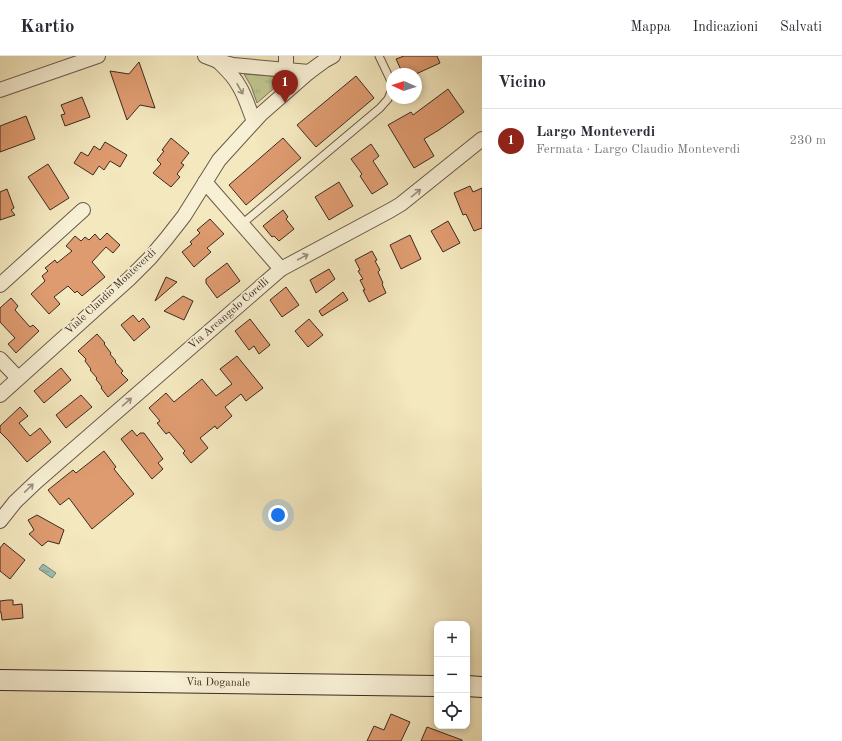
<!DOCTYPE html>
<html lang="it">
<meta charset="utf-8">
<style>
body{margin:0;font-family:"Old Standard TT",serif;background:#f7f7f7;color:#2b2b33}
.controls{position:absolute;right:12px;bottom:12px;display:grid;overflow:hidden;border-radius:8px;box-shadow:0 2px 6px #0003}
.controls button{width:36px;height:36px;display:grid;place-items:center;padding:0;border:0;border-bottom:1px solid #e1e1e2;background:#fff;color:#2b2b33;font:20px sans-serif}
.compass{position:absolute;left:386px;top:12px;width:36px;height:36px;border-radius:50%;background:#fff;box-shadow:0 2px 6px #0003;rotate:273deg}
.you{position:absolute;left:278px;top:459px;width:14px;height:14px;margin:-10px;border:3px solid #fff;border-radius:50%;background:#1a73e8;box-shadow:0 0 0 6px #1a73e833}
.badge{display:grid;place-items:center;width:26px;height:26px;border-radius:50%;background:#8f2418;color:#fff;font-size:13px;font-weight:700}
.pin{position:absolute;translate:-50% -33px;filter:drop-shadow(0 1px 2px #0008)}
.pin::after{content:'';position:absolute;top:21px;width:14px;height:12px;background:inherit;clip-path:polygon(0 0,100% 0,50% 100%)}
.list{margin:0;padding:0;list-style:none}
h2{display:flex;justify-content:space-between;align-items:center;height:52px;margin:0;padding:0 16px;font-size:17px}
h2 small{font-size:13px;font-weight:400;color:#7c7c81}
.list li{display:grid;grid-template-columns:26px 1fr auto;gap:12px;align-items:center;box-sizing:border-box;height:64px;padding:0 16px;border-top:1px solid #e1e1e2}
.list b{display:block;font-size:15px;white-space:nowrap}
.list p{margin:0;font-size:13px;white-space:nowrap;color:#7c7c81}
.list em{font-size:13px;font-style:normal;color:#7c7c81}
.icon{flex:none;width:22px;height:22px;fill:none;stroke:currentColor;stroke-width:2;stroke-linecap:round;stroke-linejoin:round}
.map{position:relative;flex:none;width:482px;height:685px;overflow:hidden}
header{display:flex;align-items:center;gap:24px;box-sizing:border-box;height:56px;padding:0 20px;background:#fff;border-bottom:1px solid #e1e1e2}
header strong{font-size:19px}
nav{display:flex;gap:22px;margin-inline-start:auto;font-size:14px}
main{display:flex}
aside{flex:1;background:#fff}
.map>svg:first-child{display:block}
.grass{fill:url(#grass-tufts);stroke:#7d7859}
.water{fill:url(#water-ripples);stroke:#75847a}
.building{fill:#df9b70;stroke:#3b2b23}
.lines{fill:none;stroke-linecap:round;stroke-linejoin:round}
.lane-casing{stroke:#695a4a;stroke-width:9}
.street-casing{stroke:#695a4a;stroke-width:16}
.secondary-casing{stroke:#3b2b23;stroke-width:22}
.lane{stroke:#f8f0d5;stroke-width:7}
.street{stroke:#f8f0d5;stroke-width:14}
.secondary{stroke:#f8f0d5;stroke-width:20}
.oneway{stroke:#9a8e7c}
.labels{text-anchor:middle;dominant-baseline:central;stroke-width:3.5;stroke-linejoin:round;paint-order:stroke}
.street-label{font-size:11px;fill:#3b2b23;stroke:#f8f0d5}
</style>
<header>
<strong>Kartio</strong>
<nav><a>Mappa</a><a>Indicazioni</a><a>Salvati</a></nav>
</header>
<main>
<div class="map">
<svg width="482" height="685" viewBox="0 0 482 685">
<defs>
<pattern id="grass-tufts" width="24" height="20" patternUnits="userSpaceOnUse"><rect width="24" height="20" fill="#bfc58f"/><path d="M3 7l-1-3M5 7V3M7 7l1-3M15 17l-1-3M17 17v-4M19 17l1-3" fill="none" stroke="#a5a97b"/></pattern>
<pattern id="water-ripples" width="26" height="14" patternUnits="userSpaceOnUse"><rect width="26" height="14" fill="#9cc0b4"/><path d="M2 4q2-2 4 0t4 0M15 11q2-2 4 0t4 0" fill="none" stroke="#809c92"/></pattern>
</defs>
<rect width="100%" height="100%" fill="#f4e8bf"/>
<filter id="stains"><feTurbulence type="fractalNoise" baseFrequency=".005" numOctaves="4"/><feColorMatrix values="0 0 0 0 .2 0 0 0 0 .09 0 0 0 0 .02 0 0 0 .5 -.17"/></filter>
<radialGradient id="worn" r=".72"><stop offset=".6" stop-color="#630" stop-opacity="0"/><stop offset="1" stop-color="#630" stop-opacity=".3"/></radialGradient>
<path class="grass" d="M244 18 287 21 257 47 251 30Z"/>
<path class="water" d="M43 508 56 517 52 522 39 513Z"/>
<g class="building">
<path d="M404 0H437L440 7 416 18H403L396 3Z"/>
<path d="M139 6 155 52 140 49 127 64 110 15 129 18Z"/>
<path d="M356 20 374 42 316 91 297 69Z"/>
<path d="M448 33 464 56 439 74 424 83 434 100 414 112 388 69 411 56 413 59Z"/>
<path d="M82 41 90 61 65 70 61 59 65 58 61 49Z"/>
<path d="M26 60 35 83 0 96V70Z"/>
<path d="M171 82 189 97 181 107 184 109 177 118 180 121 171 131 153 117 161 108 157 104 164 95 162 94Z"/>
<path d="M283 82 301 102 246 149 229 129Z"/>
<path d="M105 86 127 99 120 111 110 105 104 114 99 110 93 119 74 107 81 96 88 100 94 90 100 94Z"/>
<path d="M371 88 379 100 373 105 388 128 372 138 360 120 362 118 351 103Z"/>
<path d="M48 108 69 142 50 154 28 121Z"/>
<path d="M339 126 353 150 329 164 315 141Z"/>
<path d="M470 130 473 136 482 132V172L474 175 466 158 463 159 454 137Z"/>
<path d="M7 133 14 152 11 154 15 159 0 164V136Z"/>
<path d="M283 154 288 161 286 163 294 173 279 185 274 180 272 181 263 170Z"/>
<path d="M210 163 224 178 207 192 211 196 194 211 182 196 192 188 190 186 200 177 197 174Z"/>
<path d="M448 165 460 187 443 196 431 175Z"/>
<path d="M107 177 120 189 113 197 106 191 92 206 105 221 82 240 77 235 75 237 68 230 54 241 60 248 49 258 31 238 45 225 42 220 48 215 45 212 55 204 57 207 72 195 66 190 75 180 81 185 85 181 89 184 95 178 100 184Z"/>
<path d="M410 179 421 203 401 213 390 189Z"/>
<path d="M372 195 377 204 375 205 380 214 378 216 383 227 382 228 386 237 369 246 363 234H365L360 224 363 223 358 215 360 214 355 204Z"/>
<path d="M227 207 240 225 217 242 206 227V223Z"/>
<path d="M329 213 335 223 316 237 310 224Z"/>
<path d="M166 221 177 226 155 245Z"/>
<path d="M286 231 299 249 282 261 270 244Z"/>
<path d="M343 236 348 244 322 260 319 255Z"/>
<path d="M183 240 193 245 184 264 164 255Z"/>
<path d="M11 242 18 250 15 254 30 271 33 269 39 275 16 297 8 288 15 282 0 266V252Z"/>
<path d="M133 259 139 266 143 262 150 271 134 285 121 269Z"/>
<path d="M250 263 270 289 259 298 254 290 249 294 235 275Z"/>
<path d="M309 263 323 279 308 291 295 275Z"/>
<path d="M97 278 105 287 104 288 111 297 110 298 116 305 115 306 123 315 121 317 128 324 108 341 101 332 102 331 96 323 97 322 90 314 91 313 85 305 86 303 78 295Z"/>
<path d="M237 300 263 332 246 345 241 338 225 351 232 360 217 373 215 370 200 382 208 392 191 407 183 397 185 395 169 376 166 378 157 367 160 365 149 352 166 337 174 346 202 323 216 340 232 328 220 313Z"/>
<path d="M61 312 71 324 44 347 34 335Z"/>
<path d="M81 339 92 351 66 372 56 359Z"/>
<path d="M20 351 28 360 19 367 30 380 40 372 51 386 27 406 8 384 0 376V370Z"/>
<path d="M132 374 137 380 140 377H144L163 403 158 407 163 413 152 423 121 383Z"/>
<path d="M104 395 116 411 114 413 134 438 92 473 69 442 60 449 48 434 73 414 76 417Z"/>
<path d="M37 459 64 474 59 488 48 485 42 490 29 478 34 474 28 464Z"/>
<path d="M4 487 25 504 10 523 0 515V492Z"/>
<path d="M8 544H13V549L22 548 23 562 2 564 1 556H0V545Z"/>
<path d="M391 658 410 666 401 685H367L374 670 384 674Z"/>
<path d="M427 671 462 684V685H421Z"/>
</g>
<g class="lines">
<g class="lane-casing">
<g id="lane">
<path d="M379 0 390 23 392 32"/>
<path d="M242 168 380 52 388 43 392 33"/>
</g>
</g>
<g class="street-casing">
<g id="street">
<path d="M205 0 218 5 233 9 309 16"/>
<path d="M286 0V14"/>
<path d="M218 5C226 13 234 20 239 30 246 41 249 54 254 65"/>
<path d="M0 34 98 0"/>
<path d="M205 126 281 213"/>
<path d="M0 229 83 154"/>
<path d="M0 303 18 322"/>
<path d="M0 339 129 223 150 202 166 183 184 160 219 104 261 58 309 16 324 5 333 0"/>
<path d="M0 465 15 446 36 426 281 213 391 154 401 148 482 83"/>
</g>
</g>
<g class="secondary-casing">
<g id="secondary">
<path d="M0 624 437 630"/>
<path d="M467 630 482 631"/>
</g>
</g>
<use href="#lane" class="lane"/>
<use href="#street" class="street"/>
<use href="#secondary" class="secondary"/>
</g>
<defs><path id="oneway-shaft" d="M-6 0H5M1.5-3L5.5 0L1.5 3" fill="none" stroke-width="1.6" stroke-linecap="round" stroke-linejoin="round"/></defs>
<g class="oneway">
<use href="#oneway-shaft" transform="translate(240 33) rotate(61)"/>
<use href="#oneway-shaft" transform="translate(416 137) rotate(-39)"/>
<use href="#oneway-shaft" transform="translate(303 201) rotate(-28)"/>
<use href="#oneway-shaft" transform="translate(127 346) rotate(-41)"/>
<use href="#oneway-shaft" transform="translate(29 432) rotate(-44)"/>
</g>
<g class="labels">
<g class="street-label">
<text transform="translate(111 236) rotate(-43)">Viale Claudio Monteverdi</text>
<text transform="translate(229 258) rotate(-41)">Via Arcangelo Corelli</text>
<text transform="translate(218 627) rotate(1)">Via Doganale</text>
</g>
</g>
<rect width="100%" height="100%" filter="url(#stains)"/>
<rect width="100%" height="100%" fill="url(#worn)"/>
</svg>
<div class="controls">
<button>+</button>
<button>−</button>
<button><svg class="icon" aria-label="locate" viewBox="0 0 24 24"><circle cx="12" cy="12" r="6"/><path d="M12 2v4M12 18v4M2 12h4M18 12h4"/></svg></button>
</div>
<svg class="compass" viewBox="-18 -18 36 36"><path d="M0-13l5 13h-10z" fill="#e53935"/><path d="M0 13l5-13h-10z" fill="#7c7c81"/></svg>
<div class="you"></div>
<div class="pin badge" style="left:285px;top:47px">1</div>
</div>
<aside>
<h2>Vicino<small></small></h2>
<ul class="list">
<li><span class="badge">1</span><div><b>Largo Monteverdi</b><p>Fermata · Largo Claudio Monteverdi</p></div><em>230 m</em></li>
</ul>
</aside>
</main>
